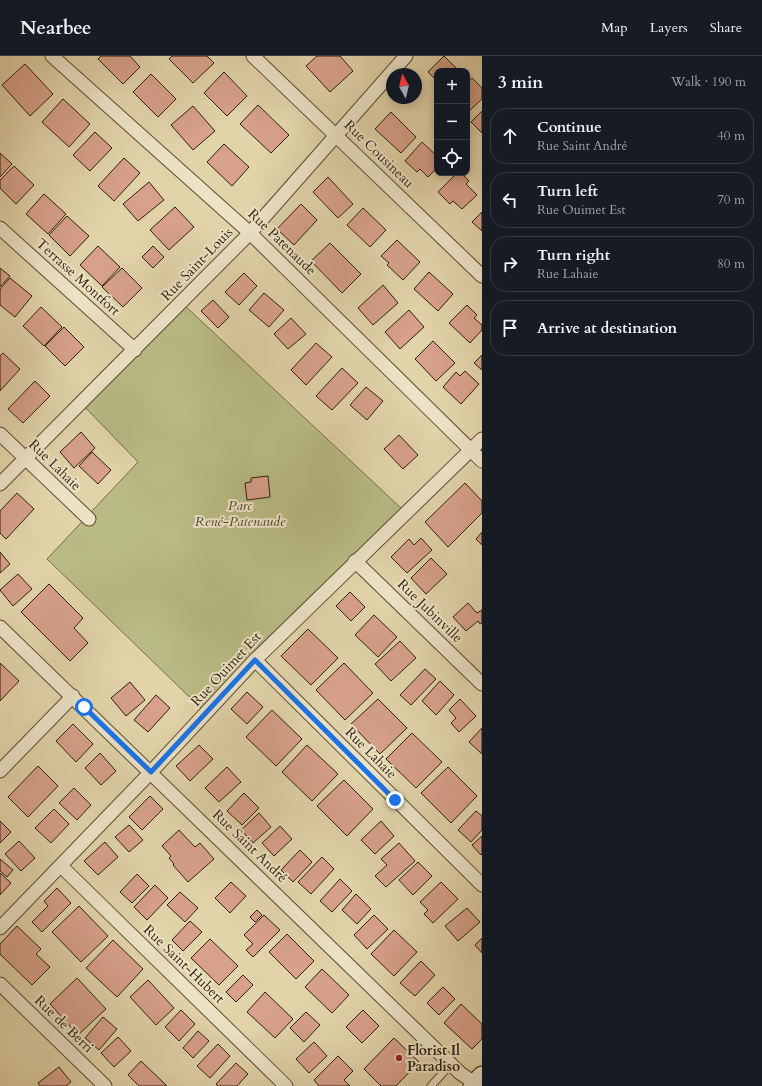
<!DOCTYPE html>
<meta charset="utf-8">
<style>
body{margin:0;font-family:Cardo,serif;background:#20242c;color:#f1f3f6}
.controls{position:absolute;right:12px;top:12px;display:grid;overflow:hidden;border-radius:8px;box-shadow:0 2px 10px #0003}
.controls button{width:36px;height:36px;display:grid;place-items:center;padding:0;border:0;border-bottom:1px solid #363941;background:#171b24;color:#f1f3f6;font:20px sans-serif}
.compass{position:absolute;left:386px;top:12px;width:36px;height:36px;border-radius:50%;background:#171b24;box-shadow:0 2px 10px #0003;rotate:352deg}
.stop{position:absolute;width:12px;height:12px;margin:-9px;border:3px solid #1a73e8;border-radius:50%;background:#fff}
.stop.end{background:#1a73e8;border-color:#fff;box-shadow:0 1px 4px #0008}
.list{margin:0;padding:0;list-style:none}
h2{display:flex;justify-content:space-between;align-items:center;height:52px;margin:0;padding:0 16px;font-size:17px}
h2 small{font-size:13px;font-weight:400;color:#9ea1a6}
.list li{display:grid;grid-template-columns:26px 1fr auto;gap:12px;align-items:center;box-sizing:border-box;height:56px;margin:0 8px 8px;padding:0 8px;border:1px solid #363941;border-radius:16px}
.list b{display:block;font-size:15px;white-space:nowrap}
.list p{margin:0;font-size:13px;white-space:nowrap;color:#9ea1a6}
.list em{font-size:13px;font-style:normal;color:#9ea1a6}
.icon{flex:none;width:22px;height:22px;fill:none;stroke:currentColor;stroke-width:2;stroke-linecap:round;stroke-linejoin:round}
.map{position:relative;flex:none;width:482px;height:1030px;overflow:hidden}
header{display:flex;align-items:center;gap:24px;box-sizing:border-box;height:56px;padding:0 20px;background:#171b24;border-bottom:1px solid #363941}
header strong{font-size:19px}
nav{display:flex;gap:22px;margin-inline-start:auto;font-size:14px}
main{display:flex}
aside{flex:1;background:#171b24}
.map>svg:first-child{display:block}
.green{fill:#b9bb84;stroke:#746d48}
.building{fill:#d7a18b;stroke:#2f1f0b}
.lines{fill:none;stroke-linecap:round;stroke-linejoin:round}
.lane-casing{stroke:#5c4c32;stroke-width:9}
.street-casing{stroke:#5c4c32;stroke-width:15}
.secondary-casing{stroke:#2f1f0b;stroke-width:21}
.lane{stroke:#ece3c7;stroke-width:7}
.street{stroke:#ece3c7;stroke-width:13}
.secondary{stroke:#ece3c7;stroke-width:19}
.route{stroke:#1a73e8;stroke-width:5}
.poi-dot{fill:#8f2418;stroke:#ece3c7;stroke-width:1.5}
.labels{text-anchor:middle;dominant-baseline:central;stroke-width:4;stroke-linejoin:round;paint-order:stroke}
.street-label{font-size:14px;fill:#2f1f0b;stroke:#ece3c7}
.park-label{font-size:14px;font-style:italic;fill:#524629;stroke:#ece3c7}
.poi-label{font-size:14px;font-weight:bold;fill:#2f1f0b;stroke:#ece3c7;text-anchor:start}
</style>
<header>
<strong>Nearbee</strong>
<nav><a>Map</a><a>Layers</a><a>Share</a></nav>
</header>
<main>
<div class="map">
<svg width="482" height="1030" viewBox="0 0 482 1030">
<rect width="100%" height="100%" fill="#e2d4a9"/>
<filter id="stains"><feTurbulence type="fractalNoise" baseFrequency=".005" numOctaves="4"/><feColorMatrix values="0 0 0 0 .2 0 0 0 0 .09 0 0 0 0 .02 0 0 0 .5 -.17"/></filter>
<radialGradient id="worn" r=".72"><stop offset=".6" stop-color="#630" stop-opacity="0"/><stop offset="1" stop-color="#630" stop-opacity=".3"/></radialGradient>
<path class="green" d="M182 247 403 454 206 657 47 503 138 406 80 346Z"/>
<g class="building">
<path d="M101 0H130L140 11 123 28 98 3Z"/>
<path d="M172 0H207L214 7 193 27 169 3Z"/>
<path d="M317 0H340L353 15 330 36 306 10Z"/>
<path d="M444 0 459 15H437V25L428 16Z"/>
<path d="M25 8 53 38 30 60 2 29Z"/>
<path d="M224 16 247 40 227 60 204 37Z"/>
<path d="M151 18 176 43 158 61 133 36Z"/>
<path d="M472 22 482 32V43L467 57V26Z"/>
<path d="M63 43 90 68 69 91 42 66Z"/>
<path d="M258 49 289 79 271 97 240 68Z"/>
<path d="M193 50 215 75 193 94 171 69Z"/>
<path d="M482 55V77L471 66Z"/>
<path d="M391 56 416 81 401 97 375 73Z"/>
<path d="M95 76 112 92 90 115 73 99Z"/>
<path d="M422 86 437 100V112L428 121 420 113 417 116 405 105Z"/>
<path d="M224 88 249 111 232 130 207 106Z"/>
<path d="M0 97 12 108 0 121Z"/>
<path d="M124 102 140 117 114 145 98 130Z"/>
<path d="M14 110 34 129 16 148 0 132V124Z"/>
<path d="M457 117H461L469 125 466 128 477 139 462 153 453 145 450 148 438 136Z"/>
<path d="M328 121 353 148 338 162 313 136Z"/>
<path d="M149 126 164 144 138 165 123 148Z"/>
<path d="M44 138 66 158 48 178 26 158Z"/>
<path d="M301 148 317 164 294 189 277 173Z"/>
<path d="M175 151 194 171 169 194 150 174Z"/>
<path d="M363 152 386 174 370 191 347 169Z"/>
<path d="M482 156V175L472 166Z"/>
<path d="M67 160 89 180 70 200 49 179Z"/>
<path d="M397 184 420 206 403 224 387 209 389 207 381 200Z"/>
<path d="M330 187 361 218 342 237 311 205Z"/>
<path d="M98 190 120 211 102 230 80 209Z"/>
<path d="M153 190 164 201 153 212 142 201Z"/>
<path d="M0 212 10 220 0 231Z"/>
<path d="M122 212 142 232 123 251 102 231Z"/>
<path d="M429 216 453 238 438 255 414 233Z"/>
<path d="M244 217 257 230 239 249 225 236Z"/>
<path d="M10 222 32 240 15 261 0 249V233Z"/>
<path d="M383 229 398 247 373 269 358 252Z"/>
<path d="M264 237 284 254 269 271 249 254Z"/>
<path d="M213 244 229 261 218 272 201 255Z"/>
<path d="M467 249 477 259 474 262 482 269V274L470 287 449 267Z"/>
<path d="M41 251 62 271 44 290 23 270Z"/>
<path d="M409 254 424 271 400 293 385 276Z"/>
<path d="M291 262 306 278 288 293 274 278Z"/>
<path d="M64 271 84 291 65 310 45 290Z"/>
<path d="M433 285 455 307 436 325 415 303Z"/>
<path d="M316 287 332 301 306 329 291 314Z"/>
<path d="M3 297 20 313 0 335V300Z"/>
<path d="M482 299V314L474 307Z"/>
<path d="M342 312 358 327 332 354 316 340Z"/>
<path d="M465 315 479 328 461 348 443 331 456 316 460 320Z"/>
<path d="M35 325 50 340 23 367 8 353Z"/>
<path d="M366 331 383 345 367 364 350 349Z"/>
<path d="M81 376 95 392 74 412 60 396Z"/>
<path d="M399 379 418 399 403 413 384 393Z"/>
<path d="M92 396 111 414 98 428 79 410Z"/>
<path d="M268 420 270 441 247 444 245 427 251 426V422Z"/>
<path d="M465 427 482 445V457L448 491 425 466Z"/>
<path d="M17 437 34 453 6 483 0 477V455Z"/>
<path d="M482 476V489L476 483Z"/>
<path d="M421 482 432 494 407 517 391 501 409 483 414 489Z"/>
<path d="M0 496 10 508 0 517Z"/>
<path d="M431 502 447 518 426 538 411 522Z"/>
<path d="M18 518 32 533 13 550 0 534Z"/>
<path d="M49 528 83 562 74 572 88 587 70 605 21 556Z"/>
<path d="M350 536 365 551 351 565 336 550Z"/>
<path d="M468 547 477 557 482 554V567L480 568 478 565 466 575 453 561Z"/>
<path d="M374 559 397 581 378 601 355 579Z"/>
<path d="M308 573 338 602 311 629 281 600Z"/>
<path d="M400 585 416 602 391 625 375 608Z"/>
<path d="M0 607 19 625 0 645Z"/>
<path d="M344 607 373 637 345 664 316 634Z"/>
<path d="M425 613 436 623 411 649 400 639Z"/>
<path d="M440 625 454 639 436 659 422 645Z"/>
<path d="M130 626 145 644 126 660 111 642Z"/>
<path d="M247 636 263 651 247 668 231 653Z"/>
<path d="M156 639 170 652 148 676 134 664Z"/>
<path d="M378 643 407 672 380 698 351 668Z"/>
<path d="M460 643 476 660 459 676 451 667 456 662 449 654Z"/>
<path d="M272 654 302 683 276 710 246 681Z"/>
<path d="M73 668 93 688 76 706 56 685Z"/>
<path d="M482 672V698L469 686Z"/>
<path d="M412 677 442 706 416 732 386 703Z"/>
<path d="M199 689 213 703 190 725 176 710Z"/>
<path d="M307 689 338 718 312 745 282 716Z"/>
<path d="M100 697 116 715 101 729 85 712Z"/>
<path d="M38 710 58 730 28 761 8 741Z"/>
<path d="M227 711 241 726 219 746 205 732Z"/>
<path d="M448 711 477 740 451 767 421 737Z"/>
<path d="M344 724 373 753 347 780 317 750Z"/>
<path d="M74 732 91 749 77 764 59 747Z"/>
<path d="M244 737 259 752 242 769 227 755Z"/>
<path d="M150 740 163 753 142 774 129 761Z"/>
<path d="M54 753 69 768 51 787 35 772Z"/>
<path d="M476 755 482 760V774L471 786 458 774Z"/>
<path d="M259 757 271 771 253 787 241 774Z"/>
<path d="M0 765 11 776 0 787Z"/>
<path d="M381 765 394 780 375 798 361 784Z"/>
<path d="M129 769 143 784 129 796 115 781Z"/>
<path d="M280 770 292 783 274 800 262 787Z"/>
<path d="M179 774 195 791 200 787 214 803 188 826 173 809 174 808 169 802 171 800 162 790Z"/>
<path d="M482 780V798L481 799 472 789Z"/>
<path d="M19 785 35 802 21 815 5 798Z"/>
<path d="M105 786 118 801 98 819 84 805Z"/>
<path d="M399 787 415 805 386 831 375 820 387 809 381 803Z"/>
<path d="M300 794 312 806 293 826 281 814Z"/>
<path d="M322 801 334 813 311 838 298 826Z"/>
<path d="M0 803 13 814 7 821 0 815Z"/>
<path d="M418 806 432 820 413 839 399 824Z"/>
<path d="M0 817 11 827 0 839Z"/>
<path d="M137 818 149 830 132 847 120 836Z"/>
<path d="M340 823 352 835 332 856 320 845Z"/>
<path d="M231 826 246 840 230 857 215 842Z"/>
<path d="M441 826 458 843 433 867 424 858 428 854 420 846Z"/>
<path d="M155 829 168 842 147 864 134 851Z"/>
<path d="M57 832 71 847 42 876 32 866 48 850 44 845Z"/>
<path d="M180 836 198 852 185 866 167 849Z"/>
<path d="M356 838 371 853 357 868 342 854Z"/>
<path d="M79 850 108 880 81 906 52 876Z"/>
<path d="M467 852 480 866 458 885 445 870Z"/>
<path d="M257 854 262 859 255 866 250 861Z"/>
<path d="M264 859 280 874 253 901 246 894 253 888 244 879Z"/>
<path d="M374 859 388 873 367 893 354 879Z"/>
<path d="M190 865 202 876 183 895 172 884Z"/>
<path d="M17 870 41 893 36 898 50 911 32 929 0 898V888Z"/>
<path d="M394 874 417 896 394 920 371 898Z"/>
<path d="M287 878 314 905 296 923 269 896Z"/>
<path d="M482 882V897L475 889Z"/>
<path d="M210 883 238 910 219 929 191 902Z"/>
<path d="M113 884 143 913 117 941 86 912Z"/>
<path d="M421 905 435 919 415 940 400 927Z"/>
<path d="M322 913 349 939 332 957 305 931Z"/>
<path d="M243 919 253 929 236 946 226 936Z"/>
<path d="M77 922 106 953 78 979 50 948Z"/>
<path d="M148 924 174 952 156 969 130 941Z"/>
<path d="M443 931 455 943 439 959 427 947Z"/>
<path d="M265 936 293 963 275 982 247 956Z"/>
<path d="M461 948 482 968V983L472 993 444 967Z"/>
<path d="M181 954 195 968 179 985 165 971Z"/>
<path d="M363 954 379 970 362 987 346 971Z"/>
<path d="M306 956 320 969 304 986 290 972Z"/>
<path d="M103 961 117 973 99 994 85 982Z"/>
<path d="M198 975 209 985 193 1002 183 992Z"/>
<path d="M118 981 131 995 114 1011 101 997Z"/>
<path d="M394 982 419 1006 396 1030H381L364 1013Z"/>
<path d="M314 986 327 1000 309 1017 296 1003Z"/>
<path d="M218 988 230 1000 210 1022 197 1010Z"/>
<path d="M338 1000 353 1015 344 1024 350 1030H319L314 1024Z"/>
<path d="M141 1005 166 1029V1030H139L128 1019Z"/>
<path d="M236 1007 248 1018 237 1030H218L216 1028Z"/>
<path d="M59 1011 71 1026 66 1030H40L38 1027Z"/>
</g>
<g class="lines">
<g class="lane-casing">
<path id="lane" d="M431 1030 451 1008"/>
</g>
<g class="street-casing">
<g id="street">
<path d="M52 0 250 177 482 405"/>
<path d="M253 0 482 220"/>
<path d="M0 172 135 294"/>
<path d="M0 378 89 463"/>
<path d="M0 428 250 177 406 0"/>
<path d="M355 505 482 628"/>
<path d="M0 571 460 1017 479 1030"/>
<path d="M255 604 482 829"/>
<path d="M0 715 73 640"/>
<path d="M61 810 286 1030"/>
<path d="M0 872 151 716 255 604 482 383"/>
<path d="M0 928 105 1030"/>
</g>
</g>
<g class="secondary-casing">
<path id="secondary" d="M473 1030 482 1020"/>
</g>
<use href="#lane" class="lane"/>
<use href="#street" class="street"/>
<use href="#secondary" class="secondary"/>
</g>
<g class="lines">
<path class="route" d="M84 651 151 716 255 604 395 744"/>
</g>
<circle class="poi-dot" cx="399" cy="1002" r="4"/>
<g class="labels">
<g class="street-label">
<text transform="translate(379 98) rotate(44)">Rue Cousineau</text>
<text transform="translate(282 186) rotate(44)">Rue Patenaude</text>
<text transform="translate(197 208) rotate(-46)">Rue Saint-Louis</text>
<text transform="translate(78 221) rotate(42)">Terrasse Montfort</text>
<text transform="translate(55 409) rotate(44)">Rue Lahaie</text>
<text transform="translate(430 555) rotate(44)">Rue Jubinville</text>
<text transform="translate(226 613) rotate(-47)">Rue Ouimet Est</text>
<text transform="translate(371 697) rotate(45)">Rue Lahaie</text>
<text transform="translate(250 790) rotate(44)">Rue Saint André</text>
<text transform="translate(184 908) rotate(44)">Rue Saint-Hubert</text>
<text transform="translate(64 968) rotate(44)">Rue de Berri</text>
</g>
<g class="park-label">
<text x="240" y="449">Parc<tspan x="240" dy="16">René-Patenaude</tspan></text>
</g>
<g class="poi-label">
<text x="407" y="994">Florist Il<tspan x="407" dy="16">Paradiso</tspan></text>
</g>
</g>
<rect width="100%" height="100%" filter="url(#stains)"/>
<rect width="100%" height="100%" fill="url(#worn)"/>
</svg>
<div class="controls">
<button>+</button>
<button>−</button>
<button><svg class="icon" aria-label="locate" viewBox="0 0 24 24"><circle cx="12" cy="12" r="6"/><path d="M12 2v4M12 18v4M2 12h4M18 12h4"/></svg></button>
</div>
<svg class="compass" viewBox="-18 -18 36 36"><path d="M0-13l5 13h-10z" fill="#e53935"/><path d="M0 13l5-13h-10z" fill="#9ea1a6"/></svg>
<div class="stop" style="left:84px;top:651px"></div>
<div class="stop end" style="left:395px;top:744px"></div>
</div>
<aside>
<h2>3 min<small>Walk · 190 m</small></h2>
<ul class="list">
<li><svg class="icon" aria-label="ahead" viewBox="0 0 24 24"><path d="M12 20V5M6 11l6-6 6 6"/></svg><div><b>Continue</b><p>Rue Saint André</p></div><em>40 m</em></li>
<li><svg class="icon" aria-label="left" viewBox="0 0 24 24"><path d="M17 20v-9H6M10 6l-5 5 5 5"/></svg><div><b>Turn left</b><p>Rue Ouimet Est</p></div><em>70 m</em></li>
<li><svg class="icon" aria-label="right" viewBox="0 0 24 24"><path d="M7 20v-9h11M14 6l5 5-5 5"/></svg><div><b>Turn right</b><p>Rue Lahaie</p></div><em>80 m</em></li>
<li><svg class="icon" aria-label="arrive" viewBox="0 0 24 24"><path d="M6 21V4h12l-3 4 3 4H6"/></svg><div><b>Arrive at destination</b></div></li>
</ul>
</aside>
</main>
